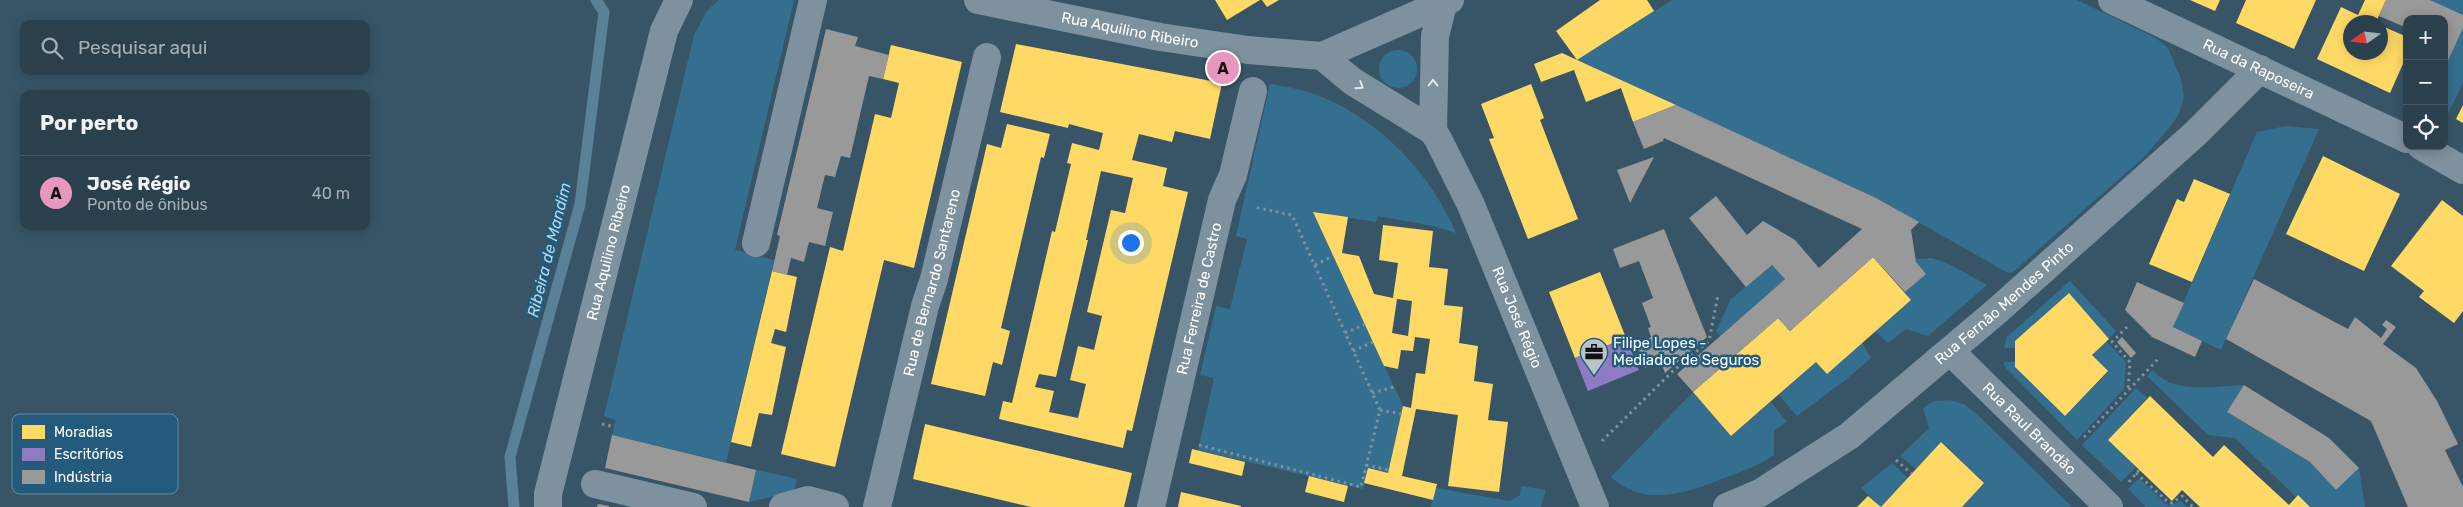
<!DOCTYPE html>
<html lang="pt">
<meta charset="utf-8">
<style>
body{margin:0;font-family:Rubik,sans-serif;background:#364b57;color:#f1f3f6}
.controls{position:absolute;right:15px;top:15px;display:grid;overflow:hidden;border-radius:10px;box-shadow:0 2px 12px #0003}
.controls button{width:45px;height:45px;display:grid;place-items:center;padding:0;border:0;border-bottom:1px solid #465965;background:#2a404d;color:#f1f3f6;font:25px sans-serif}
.compass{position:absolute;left:2343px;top:15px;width:45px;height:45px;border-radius:50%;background:#2a404d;box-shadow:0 2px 12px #0003;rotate:256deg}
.you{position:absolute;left:1130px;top:242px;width:18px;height:18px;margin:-12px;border:4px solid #fff;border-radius:50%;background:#1a73e8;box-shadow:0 0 0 8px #1a73e833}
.badge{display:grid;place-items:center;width:32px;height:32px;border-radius:50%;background:#e797bd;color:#111;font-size:16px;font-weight:700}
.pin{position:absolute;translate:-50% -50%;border:2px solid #fff;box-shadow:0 1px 5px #0006}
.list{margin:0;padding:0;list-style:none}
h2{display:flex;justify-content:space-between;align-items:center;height:65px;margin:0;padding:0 20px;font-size:21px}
h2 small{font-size:16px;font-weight:400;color:#a5afb6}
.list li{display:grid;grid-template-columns:32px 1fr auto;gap:15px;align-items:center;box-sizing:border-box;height:75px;padding:0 20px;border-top:1px solid #465965}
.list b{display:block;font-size:19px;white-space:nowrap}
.list p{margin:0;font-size:16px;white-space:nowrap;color:#a5afb6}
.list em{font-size:16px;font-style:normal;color:#a5afb6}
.icon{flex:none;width:28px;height:28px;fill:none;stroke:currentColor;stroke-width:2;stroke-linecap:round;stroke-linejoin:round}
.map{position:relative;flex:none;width:2463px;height:507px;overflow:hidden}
.search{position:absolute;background:#2a404d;box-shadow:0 2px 12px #0003;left:20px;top:20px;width:350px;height:55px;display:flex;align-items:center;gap:12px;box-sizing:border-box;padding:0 18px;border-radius:10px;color:#a5afb6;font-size:19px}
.panel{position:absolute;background:#2a404d;box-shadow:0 2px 12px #0003;left:20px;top:90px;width:350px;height:140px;border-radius:10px}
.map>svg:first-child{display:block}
.green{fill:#356f90}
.homes{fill:#ffd966;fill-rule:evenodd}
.offices{fill:#8e7cc3}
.industry{fill:#999}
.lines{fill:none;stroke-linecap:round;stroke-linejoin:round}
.stream{stroke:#5b8198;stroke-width:11}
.path{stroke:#7d919e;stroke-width:3;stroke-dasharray:2.5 4;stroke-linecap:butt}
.minor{stroke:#7d919e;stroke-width:28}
.oneway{stroke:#e5e9ec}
.labels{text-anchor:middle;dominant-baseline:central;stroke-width:5;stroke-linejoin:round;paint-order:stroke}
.street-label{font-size:15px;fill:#fff;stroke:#245a7b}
.poi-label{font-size:15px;fill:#fff;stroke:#245a7b;text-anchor:start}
.water-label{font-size:16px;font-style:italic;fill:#b3d8ec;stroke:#245a7b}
.key{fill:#245a7b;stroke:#668ca3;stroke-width:1}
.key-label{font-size:14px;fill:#fff}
</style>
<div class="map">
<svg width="2463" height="507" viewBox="0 0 2463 507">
<rect width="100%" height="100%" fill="#385567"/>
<g class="green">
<path d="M719 0H794L735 250 774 260 726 462 612 435 616 420 604 416 694 35 707 11Z"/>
<path d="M1672 0H2077L2156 38 2168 48 2181 79 2184 97 2179 114 2170 127 2143 158 2013 272 2008 273 1876 198 1577 60Z"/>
<path d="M2430 0H2463V15Z"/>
<path d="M2463 28V82L2444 123V70Z"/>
<circle cx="1398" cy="69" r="19"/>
<path d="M1270 84C1288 87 1306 90 1322 97 1382 122 1431 174 1456 233L1433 226 1378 216 1376 222 1313 212 1403 406 1388 473 1368 468 1363 489 1198 450 1214 378 1200 375 1216 306 1230 309 1247 239 1236 236Z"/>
<path d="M2286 126 2319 129 2221 350 2173 327 2257 132Z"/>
<path d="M1932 258 1951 265 1987 285 1928 336 1906 329 1888 343 1875 331 1911 300 1905 292 1925 274 1916 262V259Z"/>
<path d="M1772 265 1785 279 1720 336 1716 331 1731 299Z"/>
<path d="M2070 281 2116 331 2109 339 2069 293 2015 341V348H2004L2007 337Z"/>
<path d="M2106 341 2126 362 2124 389 2077 440 2004 366V362H2015V367L2065 416 2108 372 2092 355Z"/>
<path d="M1862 343 1871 358 1844 381 1797 416 1779 395 1816 362Z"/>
<path d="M2153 370C2173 395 2215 386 2244 385L2228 413 2310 462 2336 490 2359 468 2365 507H2310L2298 496 2296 497 2235 438 2208 435 2147 376Z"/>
<path d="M2136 388 2147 398 2108 440 2136 467 2121 482 2082 445Z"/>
<path d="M1693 392 1731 436 1771 402 1787 422 1774 430V455C1758 466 1740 472 1722 479 1685 494 1643 507 1611 477Z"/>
<path d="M1950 400 1964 404 1977 414 2072 507H1962L1984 483 1942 442 1916 469 1900 456 1929 428 1923 408 1934 401Z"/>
<path d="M1892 463 1908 478 1881 507 1861 488Z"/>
<path d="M756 470 797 479 795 488 791 492 749 502Z"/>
<path d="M2139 478 2168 506 2181 501 2187 507H2146L2128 489Z"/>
<path d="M1521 486 1546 490 1541 507H1431L1436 488 1510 501 1520 495Z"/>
</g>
<g class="homes">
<path d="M1215 0H1260L1227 20Z"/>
<path d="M1262 0H1279L1267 7Z"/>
<path d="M1600 0H1647L1654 11 1577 60 1556 31Z"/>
<path d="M2190 0H2220L2215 11Z"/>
<path d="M2246 0H2316L2294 49 2236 23Z"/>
<path d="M2365 0H2386L2376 22H2350V52H2380V25L2407 37V55L2390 93 2317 59 2341 7 2358 15Z"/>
<path d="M1016 44 1222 83 1210 139 1175 131 1172 142 1139 134 1132 160 1167 168 1163 186 1188 192 1132 431 1127 430 1123 448 999 419 1003 401 1012 403 1052 231 1055 232 1071 164 1067 163 1072 143 1099 150 1103 133 1069 124 1068 128 1000 112ZM1101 171 1133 178 1125 213 1111 210 1087 312 1102 316 1094 350 1078 346 1070 380 1086 384 1078 418 1049 412 1054 391 1035 387 1039 374 1056 377 1088 240H1086Z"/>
<path d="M891 45 962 62 914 268 884 260 835 467 781 454 830 247 843 251 875 114 891 118 899 83 883 79Z"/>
<path d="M1562 53 1588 65 1676 105 1633 122 1621 88 1586 102 1574 70 1541 82 1534 64Z"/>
<path d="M1531 84 1544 118 1540 120 1578 219 1528 239 1489 139 1494 138 1481 104Z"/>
<path d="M2463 105V123L2456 119Z"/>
<path d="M1007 124 1050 134 1044 158 1041 157 1001 328 1010 331 1002 365 993 362 985 396 931 384 987 144 1001 148Z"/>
<path d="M2323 156 2400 194 2364 271 2286 234Z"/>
<path d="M2194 179 2230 194 2192 282 2149 264 2177 199 2184 202Z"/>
<path d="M2442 200 2463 216V311L2454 323 2419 297 2424 291 2391 266Z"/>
<path d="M1313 212 1348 217 1342 253 1359 256 1374 294 1393 298 1398 263 1379 260 1383 225 1433 231 1429 267 1448 269 1444 305 1463 307 1459 343 1478 346 1474 381 1493 384 1488 420 1508 422 1499 492 1448 486 1458 415 1416 409 1402 476 1437 484 1433 500 1364 483 1368 468 1388 473 1403 406 1411 408 1416 373 1425 374 1430 339 1415 337 1413 351 1401 350 1398 369 1384 366ZM1397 299 1412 301 1408 336 1392 333Z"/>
<path d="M1873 257 1911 300 1827 374 1816 362 1731 436 1693 392 1778 318 1790 331Z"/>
<path d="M772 271 797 277 786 332 775 329 771 343 786 347 772 415 759 413 751 447 731 442Z"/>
<path d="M1600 272 1626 338 1575 358 1549 292Z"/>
<path d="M2069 293 2109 339 2092 355 2108 371 2065 416 2015 367V341Z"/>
<path d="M2150 396 2213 457 2224 445 2289 505 2298 495 2310 507H2200L2182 490 2172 501 2108 440Z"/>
<path d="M925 424 1132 473 1124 507H1031L913 479Z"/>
<path d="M1941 442 1984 483 1962 507H1857L1868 496 1881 507Z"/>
<path d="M1192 449 1245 462 1242 476 1189 463Z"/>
<path d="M1309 476 1348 486 1344 502 1305 492Z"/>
<path d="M1181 492 1241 506V507H1178Z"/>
</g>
<path class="offices" d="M1626 338 1639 370 1588 391 1575 358Z"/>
<g class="industry">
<path d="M2386 0H2430L2463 15V28L2447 63 2444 61V19H2407V28L2379 16Z"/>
<path d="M826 29 858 37 855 46 889 55 883 79 869 76 850 158 841 156 835 177 825 175 817 208 833 212 825 246 809 242 804 262 791 258 787 275 772 271 780 236 777 235Z"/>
<path d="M1676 105 1876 198 1919 222 1911 230 1916 262 1926 274 1905 292 1873 257 1790 331 1778 318 1693 392 1677 374 1785 279 1772 265 1746 287 1689 218 1716 196 1747 235 1763 221 1795 240 1819 268 1862 229 1664 138 1663 141 1644 149 1633 122Z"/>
<path d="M1654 157 1630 203 1617 170Z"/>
<path d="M1664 229 1707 337 1665 373 1661 362 1645 368 1636 343 1651 337 1648 328 1651 327 1642 303 1653 298 1639 261 1620 268 1613 249Z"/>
<path d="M2254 279 2348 329 2355 317 2381 338 2387 329 2382 325 2386 320 2396 327 2383 344 2416 368 2437 401 2458 444 2445 450 2463 487V507H2408L2371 421 2226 339Z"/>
<path d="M2137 282 2184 303 2173 327 2202 341 2195 357 2152 337 2125 310Z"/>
<path d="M2122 337 2136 353 2131 358 2117 342Z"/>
<path d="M2244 385 2329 438 2359 468 2336 490 2310 462 2227 412Z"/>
<path d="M612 435 756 470 749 502 605 468Z"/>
<path d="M598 504 609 506V507H597Z"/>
</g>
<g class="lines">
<path class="stream" d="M514 507 510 457 580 204 604 12 596 0"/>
<g class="path">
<path d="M1315 265 1333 256"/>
<path d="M2127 327 2112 342 2130 362 2128 391"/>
<path d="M1345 333 1365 324"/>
<path d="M1353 351 1373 342"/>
<path d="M1372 393 1394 387"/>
<path d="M1380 410 1402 414"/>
<path d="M602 424 615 427"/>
<path d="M2084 437 2159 358"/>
<path d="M1602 441 1673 371 1709 341 1718 295"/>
<path d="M1199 445 1361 487 1380 410 1292 215 1254 207"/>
<path d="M1896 460 1912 474"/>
<path d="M1366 465 1389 470"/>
<path d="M2136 473 2168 502 2172 503 2182 496 2193 507"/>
<path d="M2129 482 2139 470"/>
</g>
<g class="minor">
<path id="s1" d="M978 0 1160 37 1248 50 1322 56 1450 0"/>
<path id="s2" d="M2112 0 2407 139"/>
<path id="s3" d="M1322 56 1352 81 1433 131 1438 139 1471 205 1595 507"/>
<path d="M1433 131 1435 36 1443 4"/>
<path d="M2421 146 2463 170"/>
<path d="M756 243 813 0"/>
<path id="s4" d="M1950 351 2109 507"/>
<path d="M595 484 693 507"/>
<path id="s5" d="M548 507V494L664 31 679 0"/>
<path d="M783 507 808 500 835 507"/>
<path id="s6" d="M877 507 925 306 934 279 987 57"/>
<path id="s7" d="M1151 507 1222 200 1233 175 1253 91"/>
<path id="s8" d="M1727 507 1760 493 1849 436 1998 310 2196 133 2260 69"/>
</g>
</g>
<defs><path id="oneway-chevron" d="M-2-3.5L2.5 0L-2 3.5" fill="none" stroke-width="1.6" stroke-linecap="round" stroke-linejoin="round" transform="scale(1.25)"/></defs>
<g class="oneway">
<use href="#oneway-chevron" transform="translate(1433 83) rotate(-90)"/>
<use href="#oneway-chevron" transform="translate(1360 86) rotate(33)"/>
</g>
<defs>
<g id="office-pin" transform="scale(1.4375)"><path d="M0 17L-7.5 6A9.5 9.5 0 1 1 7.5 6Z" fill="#b9c4ca" stroke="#245a7b"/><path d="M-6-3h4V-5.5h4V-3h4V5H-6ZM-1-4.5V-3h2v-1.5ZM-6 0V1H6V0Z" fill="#111"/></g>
</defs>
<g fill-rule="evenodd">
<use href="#office-pin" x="1594" y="352"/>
</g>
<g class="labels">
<g class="street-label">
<text stroke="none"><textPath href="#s1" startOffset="155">Rua Aquilino Ribeiro</textPath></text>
<text stroke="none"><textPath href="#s2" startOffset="162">Rua da Raposeira</textPath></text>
<text stroke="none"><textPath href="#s5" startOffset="262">Rua Aquilino Ribeiro</textPath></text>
<text stroke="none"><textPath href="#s6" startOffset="231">Rua de Bernardo Santareno</textPath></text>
<text stroke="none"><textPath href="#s7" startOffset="214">Rua Ferreira de Castro</textPath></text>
<text stroke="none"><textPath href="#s8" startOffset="346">Rua Fernão Mendes Pinto</textPath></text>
<text stroke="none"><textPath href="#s3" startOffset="339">Rua José Régio</textPath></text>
<text stroke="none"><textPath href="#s4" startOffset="111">Rua Raul Brandão</textPath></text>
</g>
<g class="poi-label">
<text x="1613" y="343">Filipe Lopes -<tspan x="1613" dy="17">Mediador de Seguros</tspan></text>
</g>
<g class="water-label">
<text transform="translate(549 250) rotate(-76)">Ribeira de Mandim</text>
</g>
</g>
<rect x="12" y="414" width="166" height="80" rx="8" class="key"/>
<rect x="22" y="425" width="23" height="14" fill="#ffd966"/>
<rect x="22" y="448" width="23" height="13" fill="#8e7cc3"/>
<rect x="22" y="470" width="23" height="14" fill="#999"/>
<g class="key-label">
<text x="54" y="437">Moradias</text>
<text x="54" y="459">Escritórios</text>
<text x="54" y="482">Indústria</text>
</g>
</svg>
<div class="controls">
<button>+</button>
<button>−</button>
<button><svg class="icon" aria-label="locate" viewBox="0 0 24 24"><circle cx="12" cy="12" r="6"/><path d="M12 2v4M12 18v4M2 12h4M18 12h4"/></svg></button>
</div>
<svg class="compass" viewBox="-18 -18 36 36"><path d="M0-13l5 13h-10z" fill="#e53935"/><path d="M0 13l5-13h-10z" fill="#a5afb6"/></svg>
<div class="you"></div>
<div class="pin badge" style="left:1223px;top:68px">A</div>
<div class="search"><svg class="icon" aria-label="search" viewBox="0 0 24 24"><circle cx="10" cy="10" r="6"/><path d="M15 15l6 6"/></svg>Pesquisar aqui</div>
<section class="panel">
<h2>Por perto<small></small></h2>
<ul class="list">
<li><span class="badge">A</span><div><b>José Régio</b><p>Ponto de ônibus</p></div><em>40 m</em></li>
</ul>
</section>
</div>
